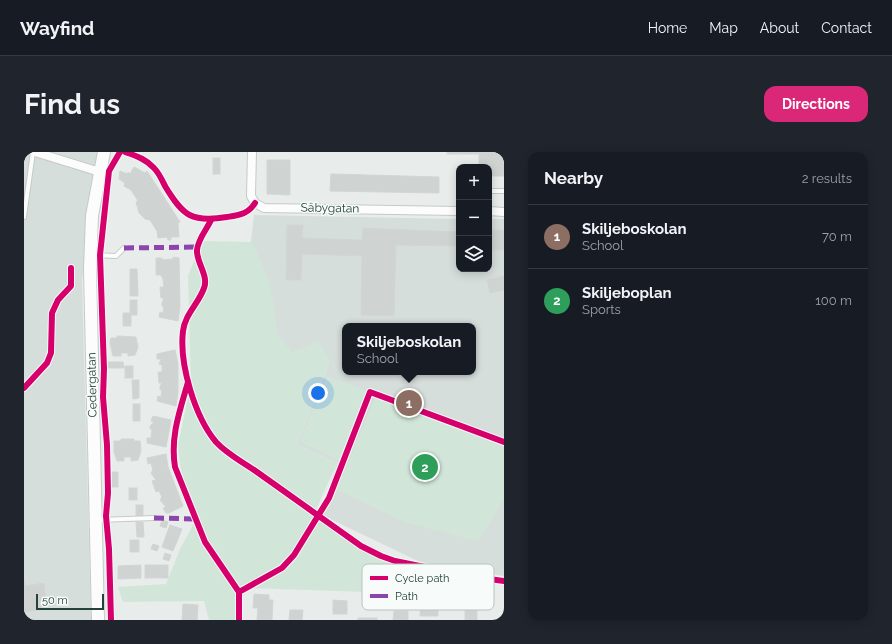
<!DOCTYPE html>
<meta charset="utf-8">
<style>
body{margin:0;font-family:Raleway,sans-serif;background:#20242c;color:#f1f3f6}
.controls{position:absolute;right:12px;top:12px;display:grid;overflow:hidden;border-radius:8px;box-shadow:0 2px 10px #0003}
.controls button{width:36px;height:36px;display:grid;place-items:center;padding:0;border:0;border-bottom:1px solid #363941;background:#171b24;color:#f1f3f6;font:20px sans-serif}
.scale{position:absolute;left:12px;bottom:10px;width:68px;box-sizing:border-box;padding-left:4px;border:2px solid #24423a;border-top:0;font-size:11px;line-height:14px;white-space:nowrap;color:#24423a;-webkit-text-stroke:3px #f7fbf9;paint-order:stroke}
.you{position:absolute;left:294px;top:241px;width:14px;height:14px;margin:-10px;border:3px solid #fff;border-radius:50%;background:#1a73e8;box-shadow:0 0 0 6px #1a73e833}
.badge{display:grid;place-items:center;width:26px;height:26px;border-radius:50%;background:#db2777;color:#fff;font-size:13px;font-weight:700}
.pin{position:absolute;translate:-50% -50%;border:2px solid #fff;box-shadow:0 1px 4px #0006}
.popup{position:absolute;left:318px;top:171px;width:134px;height:52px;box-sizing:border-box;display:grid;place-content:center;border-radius:8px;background:#171b24;filter:drop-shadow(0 1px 3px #0005);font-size:13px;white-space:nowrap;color:#9ea1a6}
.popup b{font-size:15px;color:#f1f3f6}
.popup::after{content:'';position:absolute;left:50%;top:100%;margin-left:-8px;border:8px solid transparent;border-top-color:#171b24}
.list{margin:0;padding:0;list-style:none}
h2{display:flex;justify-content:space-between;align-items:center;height:52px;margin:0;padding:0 16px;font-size:17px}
h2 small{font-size:13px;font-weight:400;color:#9ea1a6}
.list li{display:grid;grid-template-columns:26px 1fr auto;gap:12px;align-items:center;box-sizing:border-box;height:64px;padding:0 16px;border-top:1px solid #363941}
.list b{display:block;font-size:15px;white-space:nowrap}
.list p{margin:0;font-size:13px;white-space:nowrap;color:#9ea1a6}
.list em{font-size:13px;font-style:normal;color:#9ea1a6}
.icon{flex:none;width:22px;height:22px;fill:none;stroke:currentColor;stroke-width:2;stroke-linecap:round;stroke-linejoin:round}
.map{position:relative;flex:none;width:480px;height:468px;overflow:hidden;border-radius:12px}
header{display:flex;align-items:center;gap:24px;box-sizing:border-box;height:56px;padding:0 20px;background:#171b24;border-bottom:1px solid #363941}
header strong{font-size:19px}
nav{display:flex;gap:22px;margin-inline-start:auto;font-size:14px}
.intro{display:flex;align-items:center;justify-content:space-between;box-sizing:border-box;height:96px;padding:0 24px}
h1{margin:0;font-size:28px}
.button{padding:10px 18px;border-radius:12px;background:#db2777;color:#fff;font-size:14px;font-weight:700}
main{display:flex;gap:24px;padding:0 24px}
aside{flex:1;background:#171b24;border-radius:12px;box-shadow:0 2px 10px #0003}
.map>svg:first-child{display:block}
.built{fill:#d6dedb;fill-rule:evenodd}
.green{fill:#d1e6d8}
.building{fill:#cfd4d2;stroke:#d1d6d4}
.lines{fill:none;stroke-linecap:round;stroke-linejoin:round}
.lane-casing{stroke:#c5cac8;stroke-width:6}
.street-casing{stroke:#c5cac8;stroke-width:10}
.secondary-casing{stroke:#c3cbc8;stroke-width:14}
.lane{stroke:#fcfcfc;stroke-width:4}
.street{stroke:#fcfcfc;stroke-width:8}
.secondary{stroke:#fcfcfc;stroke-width:12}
.quiet{stroke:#8e44ad;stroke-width:5;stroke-dasharray:10 5;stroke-linecap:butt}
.cycleway-casing{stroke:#f7fbf9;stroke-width:8}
.cycleway{stroke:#d6006c;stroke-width:6}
.labels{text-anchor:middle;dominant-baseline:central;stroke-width:3;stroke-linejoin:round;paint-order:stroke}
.street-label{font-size:12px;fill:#24423a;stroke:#f7fbf9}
.key{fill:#f7fbf9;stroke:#b8c4c0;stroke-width:1}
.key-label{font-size:11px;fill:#24423a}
</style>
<header>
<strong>Wayfind</strong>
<nav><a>Home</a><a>Map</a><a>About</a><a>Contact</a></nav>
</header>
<div class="intro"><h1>Find us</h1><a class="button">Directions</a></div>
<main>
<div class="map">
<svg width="480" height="468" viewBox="0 0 480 468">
<rect width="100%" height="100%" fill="#e8edeb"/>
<g class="built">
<path d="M0 0H74L58 129 67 468H0Z"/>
<path d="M230 63 435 67V117H465V67H480V424L400 412 296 362 313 311 273 292 303 217 266 201 254 183 223 123ZM321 174H449V220H321Z"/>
</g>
<g class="green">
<path d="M178 89 228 90 246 131 254 183 268 200 295 190 306 209 273 292 313 311 290 362 337 395 434 425V443L225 436 216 449 213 468H185L180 449 99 450 94 435 142 432 156 397 174 364 158 326 154 293 167 232 164 124Z"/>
<path d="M303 224 347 241 319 310 276 290Z"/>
<path d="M352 244 480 293V347L454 389 381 370 313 338Z"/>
</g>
<g class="building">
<path d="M423 0H480V24H465V15H455V2H423Z"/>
<rect x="189" y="6" width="7" height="16"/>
<path d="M243 8H266V43L243 42Z"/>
<path d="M110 15 121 21 123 19 156 70 154 71 155 85H147V88H144L143 85 134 86 133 79 126 68 121 67 115 61 112 50 114 49 107 38 100 34 101 31 95 27 96 19 103 22 104 20 106 22Z"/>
<path d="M307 22 415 25V41L306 39Z"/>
<path d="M263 73H279L278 86 338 88 339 76 435 80V94L372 93 370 164 337 163 338 104 278 102 277 128H262Z"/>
<rect x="465" y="78" width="15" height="20"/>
<path d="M149 105 155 106 156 154 154 169 135 165 136 160 139 161 140 154H138V151L140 146H137L136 135H140L139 127 137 123H132V106H138V108L149 107Z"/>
<path d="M106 117H113L114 144H106Z"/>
<path d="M480 124V138L466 141 463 128Z"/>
<path d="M106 148H113V163H107V174H99V161H106Z"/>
<path d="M93 184 112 185 114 195 111 203 104 204V201H97V204H89L86 191 87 186H93Z"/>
<path d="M151 198 154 212V240L152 254 133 249 134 244 137 245 138 238H136V234L138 231H135L134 220H138V213L135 212 137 207H133V202Z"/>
<path d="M84 210H99L100 216H84Z"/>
<rect x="101" y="214" width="8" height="12"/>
<path d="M108 228H115V246L109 247Z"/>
<rect x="109" y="252" width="7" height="17"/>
<path d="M129 264 147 268 142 295 123 291V286H127L128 277H126V274L130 270 127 269Z"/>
<path d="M97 287H110V289H116L117 299 114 308 107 309V305H100V309H93L90 300V289H97Z"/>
<path d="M142 302 144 315 159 354 145 361H142L139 356 142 355 136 348 138 345 135 339 132 340 128 329 132 328 127 321 129 318 127 311 124 312 123 306Z"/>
<rect x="88" y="320" width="6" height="15"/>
<rect x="105" y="336" width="8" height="12"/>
<rect x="112" y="353" width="7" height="11"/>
<path d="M138 368 144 370 142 376 136 374Z"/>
<path d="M112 370H119L120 385H113Z"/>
<path d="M146 373 158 377 149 399 138 395Z"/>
<rect x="106" y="388" width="9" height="12"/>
<path d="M129 392 135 394 133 399 127 397Z"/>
<path d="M141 401 147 403 145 409 139 407Z"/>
<path d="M117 413V426L94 427V414Z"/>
<rect x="121" y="413" width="23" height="13"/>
<path d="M0 427 1 434 20 431 23 457 0 460Z"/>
<path d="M230 442 245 443V448H249L248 468H233L234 456H229Z"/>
<path d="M309 448 323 449V462H309Z"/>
<path d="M397 451H414V464H396Z"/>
<path d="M159 452 174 453 173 468H158Z"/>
<path d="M266 458H279L278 468H265Z"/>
<rect x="441" y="458" width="12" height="10"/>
<path d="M370 459H384V468H369Z"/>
<rect x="334" y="466" width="19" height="2"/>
</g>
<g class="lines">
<g class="lane-casing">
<g id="lane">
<path d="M465 39H480"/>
<path d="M0 65 9 0"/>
<path d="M69 103 92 104 100 96"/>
<path d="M74 368 130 366"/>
</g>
</g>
<g class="street-casing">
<g id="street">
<path d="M11 0 76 20"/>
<path d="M228 0 227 44 231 51 240 56 435 59"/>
<path d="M465 59 480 60"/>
</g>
</g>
<g class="secondary-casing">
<path id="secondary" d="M74 468 66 117 68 64 80 0"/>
</g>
<use href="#lane" class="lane"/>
<use href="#street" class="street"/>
<use href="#secondary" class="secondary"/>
<g class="quiet">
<path d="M100 96 174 95"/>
<path d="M130 366 171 367"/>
</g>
<g class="cycleway-casing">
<g id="cycleway">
<path d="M101 0C112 4 122 7 130 16 135 21 138 28 141 34 159 64 168 71 203 65 216 63 224 62 231 51"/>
<path d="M187 68C183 77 174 87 173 98 172 110 185 124 180 136 175 151 161 162 159 179 155 212 171 265 192 290 204 303 219 310 233 320 268 345 302 369 337 394L357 404 371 409 450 425 480 429"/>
<path d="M164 230C156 258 146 285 151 315L181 390 215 440V468"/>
<path d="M0 236 23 211 27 201 28 161 34 148 47 134V116"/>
<path d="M215 440 258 416 270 403 305 346 346 240 480 290"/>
<path d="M87 468 85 397 82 364 84 341 83 293 79 245 80 217 76 103 85 19 96 0"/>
</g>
</g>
<use href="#cycleway" class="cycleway"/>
</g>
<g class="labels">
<g class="street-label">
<text transform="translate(306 56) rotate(1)">Säbygatan</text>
<text transform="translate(68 233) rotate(-91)">Cedergatan</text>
</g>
</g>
<rect x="338" y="412" width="132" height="46" rx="6" class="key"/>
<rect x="346" y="424" width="18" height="4" fill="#d6006c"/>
<rect x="346" y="442" width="18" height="4" fill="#8e44ad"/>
<g class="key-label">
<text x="371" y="430">Cycle path</text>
<text x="371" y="448">Path</text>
</g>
</svg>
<div class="controls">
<button>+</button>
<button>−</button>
<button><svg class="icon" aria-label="layers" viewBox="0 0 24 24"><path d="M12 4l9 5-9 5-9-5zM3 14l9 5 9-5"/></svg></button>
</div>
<div class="scale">50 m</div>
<div class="you"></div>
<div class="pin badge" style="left:385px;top:251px;background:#8d6e63">1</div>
<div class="popup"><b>Skiljeboskolan</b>School</div>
<div class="pin badge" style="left:401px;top:315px;background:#2e9e5b">2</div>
</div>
<aside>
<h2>Nearby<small>2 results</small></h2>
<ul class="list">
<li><span class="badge" style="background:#8d6e63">1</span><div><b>Skiljeboskolan</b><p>School</p></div><em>70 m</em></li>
<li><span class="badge" style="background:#2e9e5b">2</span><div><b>Skiljeboplan</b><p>Sports</p></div><em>100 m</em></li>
</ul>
</aside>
</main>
